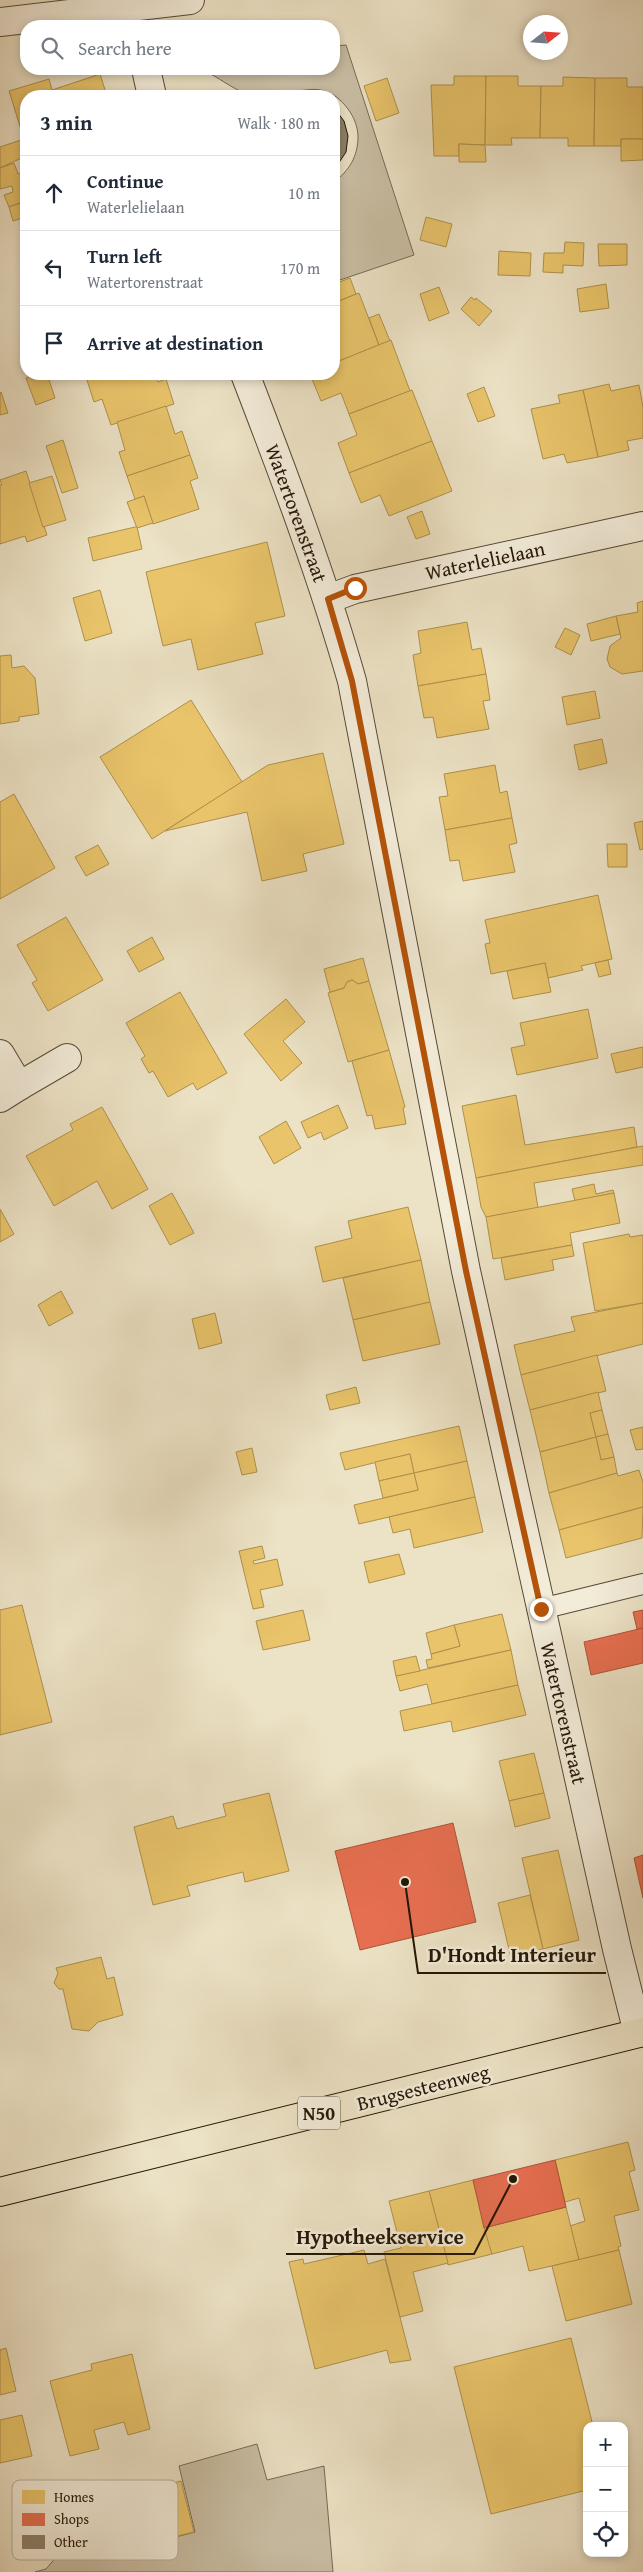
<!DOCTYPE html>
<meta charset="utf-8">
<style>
body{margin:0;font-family:"Gentium Book Plus",serif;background:#f2f2f3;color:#1f2937}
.controls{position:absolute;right:15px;bottom:15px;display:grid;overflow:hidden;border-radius:10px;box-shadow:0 2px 8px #0003}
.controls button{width:45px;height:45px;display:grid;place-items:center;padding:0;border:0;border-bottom:1px solid #e0e1e3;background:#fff;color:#1f2937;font:25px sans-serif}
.compass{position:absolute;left:523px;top:15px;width:45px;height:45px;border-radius:50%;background:#fff;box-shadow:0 2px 8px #0003;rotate:73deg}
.stop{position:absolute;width:15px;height:15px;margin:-11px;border:4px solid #b45309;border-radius:50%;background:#fff}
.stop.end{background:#b45309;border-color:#fff;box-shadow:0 1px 5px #0008}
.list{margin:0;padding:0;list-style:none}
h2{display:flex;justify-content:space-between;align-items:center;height:65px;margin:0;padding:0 20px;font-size:21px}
h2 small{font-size:16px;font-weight:400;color:#747a83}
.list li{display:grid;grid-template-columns:32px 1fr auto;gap:15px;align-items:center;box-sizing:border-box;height:75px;padding:0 20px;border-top:1px solid #e0e1e3}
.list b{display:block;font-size:19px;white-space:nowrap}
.list p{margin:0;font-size:16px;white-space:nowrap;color:#747a83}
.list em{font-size:16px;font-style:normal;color:#747a83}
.icon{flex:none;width:28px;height:28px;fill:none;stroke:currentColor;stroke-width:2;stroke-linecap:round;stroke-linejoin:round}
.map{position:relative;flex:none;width:643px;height:2572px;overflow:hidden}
.search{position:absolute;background:#fff;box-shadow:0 2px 8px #0003;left:20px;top:20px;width:320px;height:55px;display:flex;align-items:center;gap:12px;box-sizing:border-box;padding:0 18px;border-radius:20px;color:#747a83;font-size:19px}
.panel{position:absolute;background:#fff;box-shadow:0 2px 8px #0003;left:20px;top:90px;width:320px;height:290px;border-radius:20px}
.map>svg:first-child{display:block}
.green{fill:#cabfa5;stroke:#766a56}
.homes{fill:#e9c46a;stroke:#ae904c}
.shops{fill:#e76f51;stroke:#ac543a}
.building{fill:#8c8069;stroke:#231606}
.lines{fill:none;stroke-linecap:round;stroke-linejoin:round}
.lane-casing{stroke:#554936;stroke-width:22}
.street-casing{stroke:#554936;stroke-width:30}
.primary-casing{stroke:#231606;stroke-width:30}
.lane{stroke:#f3ecd9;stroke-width:20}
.street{stroke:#f3ecd9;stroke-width:28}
.primary{stroke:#ece2c5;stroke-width:28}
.route{stroke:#b45309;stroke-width:6}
.labels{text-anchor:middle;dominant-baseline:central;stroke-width:5;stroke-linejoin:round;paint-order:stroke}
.shield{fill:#f3ecd9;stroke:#615645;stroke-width:1}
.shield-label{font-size:19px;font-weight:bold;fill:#231606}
.street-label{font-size:20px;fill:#231606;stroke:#f3ecd9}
.key{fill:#f3ecd9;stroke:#b5ac9a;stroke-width:1}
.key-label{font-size:14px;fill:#231606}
.leader{fill:none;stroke:#231606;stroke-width:2}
.callout-dot{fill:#231606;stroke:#f3ecd9;stroke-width:2}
.callout-label{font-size:21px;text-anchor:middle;font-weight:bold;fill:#231606;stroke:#f3ecd9;stroke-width:5;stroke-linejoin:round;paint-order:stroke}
</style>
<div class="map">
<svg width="643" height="2572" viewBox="0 0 643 2572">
<rect width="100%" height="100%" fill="#ece2c5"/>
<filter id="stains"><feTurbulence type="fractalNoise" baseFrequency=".004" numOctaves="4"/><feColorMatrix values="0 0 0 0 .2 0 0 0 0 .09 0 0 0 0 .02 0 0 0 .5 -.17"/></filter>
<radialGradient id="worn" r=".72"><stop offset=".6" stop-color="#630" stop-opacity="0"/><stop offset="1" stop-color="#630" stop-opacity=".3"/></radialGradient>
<g class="green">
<path d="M346 45 414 255 334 282V182C349 171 358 156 358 137 358 127 354 117 348 109 318 69 288 104 253 96 239 93 222 80 209 73L206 69H334V46Z"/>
<path d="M257 2444 267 2480 324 2466 333 2572H35L46 2569 69 2542 103 2531 168 2539 195 2532 179 2466Z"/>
</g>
<g class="homes">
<path d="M100 74 107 96H26V139H24L9 91 49 79 52 90Z"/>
<path d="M454 76H486L485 145 459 144V156H434L431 85H454Z"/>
<path d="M486 76H518V86H541L540 138H511L512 145H485Z"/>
<path d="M563 77 595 78 594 146H568V138H540L541 86H563Z"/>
<path d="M387 78 399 113 376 121 364 86Z"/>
<path d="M595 78H627V87H643V139H621V146H594Z"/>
<path d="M24 139H26V156L0 168V147Z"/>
<path d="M621 139H643V160L621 161Z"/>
<path d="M459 144 485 145 486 162H459Z"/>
<path d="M14 163 18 174 26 171V201L9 207 4 195 13 192 12 186 0 189V168Z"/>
<path d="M26 201V217L13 221 9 207Z"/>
<path d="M426 217 452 224 446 247 420 240Z"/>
<path d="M565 242 584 243 583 266 563 265V273L543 272 544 253H564Z"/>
<path d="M598 244H627V265L599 266Z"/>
<path d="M499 251 531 253 530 276 498 275Z"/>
<path d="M350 278 356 294 334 303V284Z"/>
<path d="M606 284 609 308 580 312 577 289Z"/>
<path d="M439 287 449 313 429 321 420 294Z"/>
<path d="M359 293 379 345 334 363V303Z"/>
<path d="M471 297 475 300 476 298 492 311 479 326 461 309Z"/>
<path d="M379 314 390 341 379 345 369 318Z"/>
<path d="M391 340 410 391 349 414 341 393 321 401 310 374H334V363Z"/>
<path d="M38 374H47L55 398 36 405 26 378Z"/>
<path d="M97 374H155L158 382 166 379 174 404 111 425 102 399 94 402 86 377Z"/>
<path d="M609 384 611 391 639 385 643 407V438L627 441 629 450 598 457 583 390Z"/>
<path d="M484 387 495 416 478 422 467 394Z"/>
<path d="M412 390 432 441 349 473 338 443 357 435 349 414Z"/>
<path d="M583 390 598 457 567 463 564 454 543 459 531 409 560 403 558 395Z"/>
<path d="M1 392 8 413 0 415V393Z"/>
<path d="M166 406 175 434 182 431 190 455 127 476 119 452 125 450 117 422Z"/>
<path d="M63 440 78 488 62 493 46 446Z"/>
<path d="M432 441 452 491 389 516 380 495 361 503 349 473Z"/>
<path d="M190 455 198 478 190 481 199 509 153 524 144 496 135 499 127 476Z"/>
<path d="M26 471 47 535 27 542 25 536 0 544V485H2L0 480Z"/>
<path d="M52 476 66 520 43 527 29 483Z"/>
<path d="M144 496 153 523 137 528 127 502Z"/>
<path d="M422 511 430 534 416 539 407 517Z"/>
<path d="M135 527H137L142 549 93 561 88 538Z"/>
<path d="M267 542 285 616 255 623 263 654 198 670 191 639 163 646 146 572Z"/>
<path d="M100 590 112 633 85 641 73 598Z"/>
<path d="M643 601V671L622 674 610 667 607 659 610 646 621 638 616 616 638 612 637 603Z"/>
<path d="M616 616 620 634 591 641 587 624Z"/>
<path d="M467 622 472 650 481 648 486 674 418 686 413 655 421 653 418 631Z"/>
<path d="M565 628 580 635 571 655 555 647Z"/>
<path d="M11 655 12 668 24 666 35 678 39 714 19 717V721L0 724V656Z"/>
<path d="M486 674 490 700 483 701 489 729 437 738 433 717 424 718 418 686Z"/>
<path d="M595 691 600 718 567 725 562 697Z"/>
<path d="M191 700 242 782 152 839 100 757Z"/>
<path d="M602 739 607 763 579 770 574 745Z"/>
<path d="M323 753 344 844 303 854 307 871 262 881 247 812 165 831 268 765Z"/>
<path d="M495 765 500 793 507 791 512 818 445 830 439 797 448 796 444 774Z"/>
<path d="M14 794 55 868 0 899V802Z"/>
<path d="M512 818 517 843 509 845 515 872 463 881 459 860 450 861 445 830Z"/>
<path d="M643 821V849L640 850 634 823Z"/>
<path d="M607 844H627V867H608Z"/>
<path d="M98 845 109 864 86 876 75 857Z"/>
<path d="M598 895 612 959 581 966 583 970 548 978 545 963 491 974 485 944 490 943 485 920Z"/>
<path d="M66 917 103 980 48 1011 32 983 37 980 17 945Z"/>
<path d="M152 937 164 959 139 972 127 951Z"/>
<path d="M363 958 369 981 358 984 352 980 347 982 344 988 330 992 324 969Z"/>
<path d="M608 960 611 974 599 977 595 963Z"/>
<path d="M545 963 551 992 513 999 507 971Z"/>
<path d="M352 980 358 984 369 981 389 1050 348 1062 328 993 344 988 347 982Z"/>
<path d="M180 992 227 1073 197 1090 193 1083 168 1097 153 1071 149 1073 141 1059 145 1056 126 1023Z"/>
<path d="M286 999 305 1022 283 1041 302 1063 281 1081 244 1034Z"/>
<path d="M588 1009 598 1058 517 1075 511 1048 525 1045 520 1023Z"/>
<path d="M643 1047V1067L616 1073 611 1054Z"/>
<path d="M389 1050 405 1107 403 1108 406 1124 375 1129 372 1115 367 1116 352 1061Z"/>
<path d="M516 1095 525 1145 634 1127 637 1147 476 1178 462 1106Z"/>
<path d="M338 1105 348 1128 324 1140 321 1132 308 1138 301 1122Z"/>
<path d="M102 1107 148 1189 112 1209 97 1181 54 1206 26 1156 73 1130 70 1124Z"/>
<path d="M286 1121 301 1148 274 1164 259 1137Z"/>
<path d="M643 1146V1165L534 1183 538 1208 486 1217 481 1207 476 1178Z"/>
<path d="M594 1184 596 1194 613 1190 614 1193 575 1201 572 1189Z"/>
<path d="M172 1193 194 1233 170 1245 149 1206Z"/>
<path d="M614 1193 620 1223 570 1233 572 1245 493 1259 486 1217Z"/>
<path d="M408 1207 421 1260 323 1282 315 1247 352 1238 348 1221Z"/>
<path d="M0 1209 14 1234 0 1242Z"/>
<path d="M629 1234 630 1237 643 1235V1303L595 1311 583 1243Z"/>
<path d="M572 1245 574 1256 552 1260 554 1270 505 1280 501 1258Z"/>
<path d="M421 1260 430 1302 353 1320 343 1278Z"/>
<path d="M61 1291 73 1313 49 1326 38 1305Z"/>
<path d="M430 1302 440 1344 363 1361 353 1320Z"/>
<path d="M643 1303V1344L521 1375 514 1345 575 1331 571 1317Z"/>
<path d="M215 1313 222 1343 199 1349 192 1319Z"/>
<path d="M597 1355 606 1391 530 1410 521 1375Z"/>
<path d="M356 1387 360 1403 330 1410 326 1395Z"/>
<path d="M598 1392 602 1410 590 1413 596 1437 540 1452 530 1410Z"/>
<path d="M602 1410 608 1434 596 1437 590 1413Z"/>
<path d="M459 1426 467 1461 414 1473 410 1454 345 1470 340 1453Z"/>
<path d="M643 1427V1449L636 1450 630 1430Z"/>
<path d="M608 1434 614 1457 601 1460 596 1437Z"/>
<path d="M596 1437 601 1460 614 1457 617 1473 549 1493 540 1452Z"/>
<path d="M252 1448 257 1472 242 1475 236 1452Z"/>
<path d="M410 1454 414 1473 379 1481 375 1462Z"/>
<path d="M467 1461 475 1497 359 1524 354 1505 418 1490 414 1473Z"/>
<path d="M639 1470 643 1482V1507L559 1530 549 1493 617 1473 618 1476Z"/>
<path d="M414 1473 418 1490 383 1498 379 1481Z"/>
<path d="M475 1497 483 1532 414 1548 410 1529 393 1533 389 1517Z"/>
<path d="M643 1507 642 1538 566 1558 559 1530Z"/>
<path d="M262 1546 265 1558 253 1561 254 1564 277 1559 283 1585 260 1590 264 1607 253 1609 239 1551Z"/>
<path d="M399 1554 405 1574 369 1583 364 1562Z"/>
<path d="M22 1605 52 1722 0 1735V1610Z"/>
<path d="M303 1610 310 1640 263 1650 256 1621Z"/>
<path d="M502 1614 511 1650 428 1668 426 1660 432 1659 431 1654 460 1646 454 1625Z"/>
<path d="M454 1625 460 1646 431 1654 426 1633Z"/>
<path d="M511 1650 518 1685 432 1704 427 1684 400 1691 396 1676Z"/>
<path d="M416 1656 420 1671 396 1676 393 1661Z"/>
<path d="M518 1685 526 1715 453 1732 451 1721 404 1731 400 1711Z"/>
<path d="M534 1753 544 1793 509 1801 499 1761Z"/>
<path d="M269 1793 289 1871 245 1882 243 1872 187 1886 190 1896 153 1905 134 1827 173 1816 177 1829 226 1816 223 1804Z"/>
<path d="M544 1793 550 1818 515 1827 509 1801Z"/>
<path d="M558 1850 579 1940 543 1949 522 1858Z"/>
<path d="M530 1895 543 1949 511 1958 498 1903Z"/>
<path d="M101 1957 107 1979 114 1977 123 2015 98 2022 89 2031 72 2029 63 1989H59L54 1983 58 1973 56 1968Z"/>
<path d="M628 2142 635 2170 629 2172 639 2210 614 2216 621 2246 618 2247 619 2250 579 2260 570 2226 585 2221 579 2198 565 2202 555 2160Z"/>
<path d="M473 2180 492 2254 448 2265 429 2191Z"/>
<path d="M429 2191 448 2263 413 2272 423 2311 400 2317 384 2252 401 2248 389 2201Z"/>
<path d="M566 2207 579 2260 529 2271 523 2246 492 2254 484 2228Z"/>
<path d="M364 2250 368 2264 385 2259 411 2360 390 2363 387 2350 315 2369 289 2262 303 2259 304 2264Z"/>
<path d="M619 2250 632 2304 566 2321 552 2266Z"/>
<path d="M571 2338 593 2426H587V2490L491 2514 454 2367Z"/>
<path d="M6 2348 16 2391 0 2395V2350Z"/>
<path d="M132 2354 150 2429 128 2435 124 2422 94 2430 99 2449 70 2456 50 2381 92 2370 91 2364Z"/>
<path d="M22 2415 32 2456 0 2463V2420Z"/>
<path d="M181 2481 194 2532 169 2538 156 2487Z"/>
</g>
<g class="shops">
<path d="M643 1610V1628L637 1629 633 1612Z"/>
<path d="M643 1628V1663L591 1675 584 1642Z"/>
<path d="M453 1823 476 1922 360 1950 335 1851Z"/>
<path d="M643 1855V1898L634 1858Z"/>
<path d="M555 2160 566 2207 484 2228 473 2180Z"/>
</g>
<path class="building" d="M334 108 344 121 348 136 346 152 334 170Z"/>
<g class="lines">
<g class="lane-casing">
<path id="lane" d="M541 1609 643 1584"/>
</g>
<g class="street-casing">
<g id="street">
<path d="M0 22 190 0"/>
<path d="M146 69 152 96"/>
<path d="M245 374C284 475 322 576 352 681L466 1271 617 1949 638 2033"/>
<path d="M328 599 355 589 643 526"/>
<path d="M0 1054 19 1086 0 1098"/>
<path d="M19 1086 67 1058"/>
</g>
</g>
<g class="primary-casing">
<path id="primary" d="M0 2192 643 2032"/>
</g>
<use href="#lane" class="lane"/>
<use href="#street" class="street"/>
<use href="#primary" class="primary"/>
</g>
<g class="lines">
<path class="route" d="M355 588 328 599 352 681 466 1271 541 1609"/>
</g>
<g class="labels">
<rect class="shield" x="298" y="2096.5" width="42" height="33" rx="4"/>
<g class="shield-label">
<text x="319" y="2113">N50</text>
</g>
<g class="street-label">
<text transform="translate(297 513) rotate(70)">Watertorenstraat</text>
<text transform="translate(485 560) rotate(-12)">Waterlelielaan</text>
<text transform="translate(564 1713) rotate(77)">Watertorenstraat</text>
<text transform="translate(423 2087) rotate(-14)">Brugsesteenweg</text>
</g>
</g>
<rect x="12" y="2480" width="166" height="80" rx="8" class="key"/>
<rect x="22" y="2490" width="23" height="14" fill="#e9c46a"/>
<rect x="22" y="2513" width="23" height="13" fill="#e76f51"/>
<rect x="22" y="2535" width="23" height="14" fill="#8c8069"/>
<g class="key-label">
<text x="54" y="2502">Homes</text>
<text x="54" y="2524">Shops</text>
<text x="54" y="2547">Other</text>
</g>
<path class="leader" d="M405 1882L418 1973H606M513 2179L474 2254H286"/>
<g class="callout-dot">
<circle cx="405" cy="1882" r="5"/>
<circle cx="513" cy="2179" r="5"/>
</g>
<g class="callout-label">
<text x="512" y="1962">D'Hondt Interieur</text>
<text x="380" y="2244">Hypotheekservice</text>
</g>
<rect width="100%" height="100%" filter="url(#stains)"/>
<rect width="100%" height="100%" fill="url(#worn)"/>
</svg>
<div class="controls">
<button>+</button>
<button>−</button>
<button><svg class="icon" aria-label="locate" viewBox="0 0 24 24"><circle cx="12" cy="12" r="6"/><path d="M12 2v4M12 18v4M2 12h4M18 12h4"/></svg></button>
</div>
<svg class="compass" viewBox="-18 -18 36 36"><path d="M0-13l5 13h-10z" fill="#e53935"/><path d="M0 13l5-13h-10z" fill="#747a83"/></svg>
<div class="stop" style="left:355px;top:588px"></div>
<div class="stop end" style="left:541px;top:1609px"></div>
<div class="search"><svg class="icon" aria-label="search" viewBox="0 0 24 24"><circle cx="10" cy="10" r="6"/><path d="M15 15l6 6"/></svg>Search here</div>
<section class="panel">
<h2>3 min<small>Walk · 180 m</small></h2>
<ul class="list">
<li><svg class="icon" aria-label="ahead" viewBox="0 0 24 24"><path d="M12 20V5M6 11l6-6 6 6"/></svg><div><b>Continue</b><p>Waterlelielaan</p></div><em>10 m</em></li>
<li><svg class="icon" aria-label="left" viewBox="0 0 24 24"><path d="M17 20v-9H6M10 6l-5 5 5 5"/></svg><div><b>Turn left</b><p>Watertorenstraat</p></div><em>170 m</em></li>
<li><svg class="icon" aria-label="arrive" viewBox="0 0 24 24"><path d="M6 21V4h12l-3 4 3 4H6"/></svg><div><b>Arrive at destination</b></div></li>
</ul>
</section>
</div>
